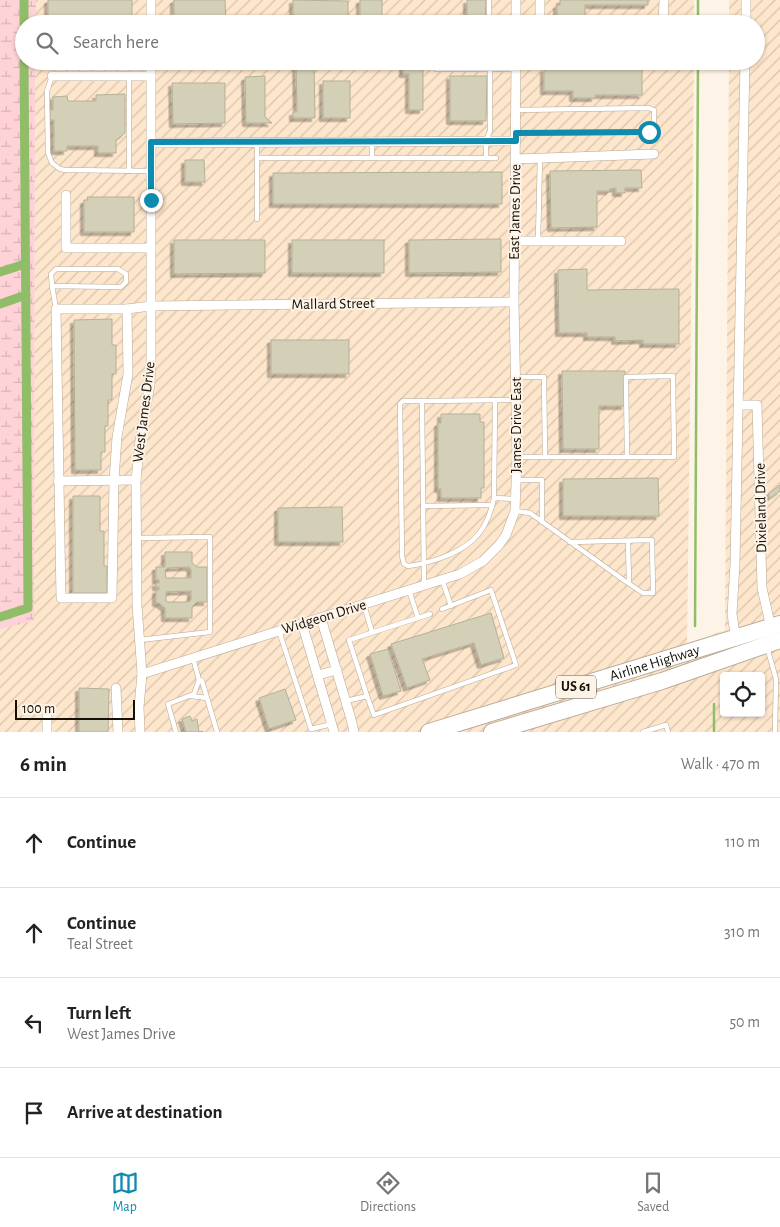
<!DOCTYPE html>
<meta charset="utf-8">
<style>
body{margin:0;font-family:"Alegreya Sans",sans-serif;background:#f6f6f6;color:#222}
.controls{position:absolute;right:15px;bottom:15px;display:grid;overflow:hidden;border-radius:5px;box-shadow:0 1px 4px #0004}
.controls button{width:45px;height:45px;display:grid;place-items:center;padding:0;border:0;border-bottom:1px solid #e0e0e0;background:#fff;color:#222;font:25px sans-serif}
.scale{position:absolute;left:15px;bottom:12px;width:120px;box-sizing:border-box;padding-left:5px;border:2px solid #150f08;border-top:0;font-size:14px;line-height:18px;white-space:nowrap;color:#150f08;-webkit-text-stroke:4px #fef3e7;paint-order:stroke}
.stop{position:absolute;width:15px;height:15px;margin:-11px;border:4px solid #0f8cad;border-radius:50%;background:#fff}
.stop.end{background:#0f8cad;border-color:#fff;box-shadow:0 1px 5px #0008}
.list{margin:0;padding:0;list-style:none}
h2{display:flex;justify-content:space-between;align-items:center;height:65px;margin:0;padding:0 20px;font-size:21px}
h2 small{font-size:16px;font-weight:400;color:#767676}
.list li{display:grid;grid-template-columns:32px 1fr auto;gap:15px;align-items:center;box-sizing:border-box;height:90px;padding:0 20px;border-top:1px solid #e0e0e0}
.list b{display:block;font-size:19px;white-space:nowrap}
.list p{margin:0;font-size:16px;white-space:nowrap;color:#767676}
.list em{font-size:16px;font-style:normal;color:#767676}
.icon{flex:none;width:28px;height:28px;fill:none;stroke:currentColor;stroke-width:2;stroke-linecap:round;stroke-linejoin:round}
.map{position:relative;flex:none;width:780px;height:732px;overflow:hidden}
.search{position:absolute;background:#fff;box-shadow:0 1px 4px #0004;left:15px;right:15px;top:15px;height:55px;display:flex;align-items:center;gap:12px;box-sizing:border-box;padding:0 18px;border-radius:28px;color:#767676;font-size:19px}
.sheet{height:425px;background:#fff}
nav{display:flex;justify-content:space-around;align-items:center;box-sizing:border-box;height:70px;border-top:1px solid #e0e0e0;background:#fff;font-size:14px;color:#767676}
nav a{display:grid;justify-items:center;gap:2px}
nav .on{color:#0f8cad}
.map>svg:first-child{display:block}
.industrial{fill:url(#industrial-furrows);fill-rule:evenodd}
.wetland{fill:url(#wetland-marsh)}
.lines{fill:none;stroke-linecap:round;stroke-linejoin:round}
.stream{stroke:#90be68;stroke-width:2.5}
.canal{stroke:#90be68;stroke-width:9}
.building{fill:#d3d0b7;stroke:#b4b199;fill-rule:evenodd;filter:url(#shadow)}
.lane-casing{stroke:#baa995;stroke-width:5.5}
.street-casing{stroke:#baa995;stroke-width:10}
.highway-casing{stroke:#baa995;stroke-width:18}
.lane{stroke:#fff;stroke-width:4.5}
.street{stroke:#fff;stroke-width:9}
.highway{stroke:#fff;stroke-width:16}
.route{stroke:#0f8cad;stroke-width:6}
.labels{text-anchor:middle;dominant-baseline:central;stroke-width:4;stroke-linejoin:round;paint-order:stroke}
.shield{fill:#fef3e7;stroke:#5b534b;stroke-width:1}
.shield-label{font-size:14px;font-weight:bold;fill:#150f08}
.street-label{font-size:15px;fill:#150f08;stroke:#fef3e7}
</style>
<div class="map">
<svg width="780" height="732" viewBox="0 0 780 732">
<defs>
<pattern id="industrial-furrows" width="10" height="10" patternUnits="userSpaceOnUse" patternTransform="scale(1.25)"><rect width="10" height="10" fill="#fde6cb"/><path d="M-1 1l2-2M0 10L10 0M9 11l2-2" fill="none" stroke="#d8c4ad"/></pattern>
<pattern id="wetland-marsh" width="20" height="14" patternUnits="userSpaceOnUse" patternTransform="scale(1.25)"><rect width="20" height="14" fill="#fed2d7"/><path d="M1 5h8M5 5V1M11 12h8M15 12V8" fill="none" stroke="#d9b3b7"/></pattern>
<filter id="shadow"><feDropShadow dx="-3.5" dy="3.5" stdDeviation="0" flood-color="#0004"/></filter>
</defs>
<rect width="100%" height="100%" fill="#fef3e7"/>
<g class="industrial">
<rect x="36" y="0" width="658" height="24"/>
<path d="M729 0H780V732H0V629L34 620 35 61H694L687 644 725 630 729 61H756V24H729ZM724 676H761V713H724Z"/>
</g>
<path class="wetland" d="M0 0H36V24H24V61H35L34 621 0 629Z"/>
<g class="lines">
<g class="stream">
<path d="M698 24V0"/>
<path d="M695 626 698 61"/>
<path d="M714 732V704"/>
</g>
<g class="canal">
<path d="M24 0V24"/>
<path d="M0 272 25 264"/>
<path d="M0 304 26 295"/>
<path d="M0 617 28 608 24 61"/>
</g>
</g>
<g class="building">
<path d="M48 0H132V17L113 18V23L48 24Z"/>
<path d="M174 0H225L226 24H171V14H174Z"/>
<path d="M293 0 348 1V24H293Z"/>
<rect x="360" y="0" width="22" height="24"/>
<path d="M467 0H486L485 24H467Z"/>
<path d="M560 0H648V5H585V21H557V5H560Z"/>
<path d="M296 63H314L315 118H293V112H297Z"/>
<path d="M403 63H423V110H409V74H403Z"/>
<path d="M593 63H642V95H595V98H573V91H544V69L593 68Z"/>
<path d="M265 76V117L272 123H246L245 77Z"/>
<path d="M450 76H487L486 121H450Z"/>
<rect x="323" y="81" width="27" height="37"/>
<path d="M172 83H225V123L173 124Z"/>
<path d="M125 94V133L116 140V153H98V146H67V151H54V120H50V110H53V97L67 96 68 101H96V95Z"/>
<path d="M185 160H204L205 182H185Z"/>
<path d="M641 170 642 188H625V193H616V188L610 189V191H597V227L551 228 550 171Z"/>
<path d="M502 172V204H273V173Z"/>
<path d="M87 197H134V232H84V200H88Z"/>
<path d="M501 239V272L409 273V240Z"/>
<path d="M174 240H265V273L174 274Z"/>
<rect x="292" y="240" width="92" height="33"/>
<path d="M587 269V290L679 289V344H643V340L615 341V337H587V333H559L558 270Z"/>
<path d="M112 319V345H116V374H112V400H108V426H105V452H101V470H75L74 320Z"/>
<rect x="271" y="340" width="78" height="34"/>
<path d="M562 371H625V406H599V449H563Z"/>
<path d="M441 414H480V422H484V488H481V498H441V489H438V423H441Z"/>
<path d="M658 478 659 516H563V479Z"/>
<path d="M780 485V491L770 498 768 494Z"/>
<path d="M73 496H100V531H104V566H107V593H73Z"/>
<path d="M342 507 343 542H278V508Z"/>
<path d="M165 552H192V563L197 567H207V602H197L192 607V618H165V608L159 603H156V590H159V587H156V583H159V580H156V567H165ZM189 567 191 570V578H166L165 570 168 568ZM191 591V600L189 602H167L166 600V592Z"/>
<path d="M491 613 504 658 481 665 474 643 422 659 430 680 407 688 391 644Z"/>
<path d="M388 649 401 691 383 696 370 654Z"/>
<path d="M79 688 109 689 108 732H79Z"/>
<path d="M285 689 296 720 269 729 259 698Z"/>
<path d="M190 716 192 721 197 719 199 732 202 731 203 732H186L182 719Z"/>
</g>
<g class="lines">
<g class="lane-casing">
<g id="lane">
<path d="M489 0V24"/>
<path d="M436 69H490V131L486 141V158"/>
<path d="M490 69H516"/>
<path d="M52 76 47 91 48 153 52 163 60 169 65 170 151 171"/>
<path d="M129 76V171"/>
<path d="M516 133 649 132 654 128V110L649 108 516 110"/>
<path d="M257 142V219"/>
<path d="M372 142V158"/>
<path d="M257 158H496"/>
<path d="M538 240 540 158"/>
<path d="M52 286 51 274 56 269H118L126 274V282L121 287 52 286 56 309"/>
<path d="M516 377H544L545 457H517"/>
<path d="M495 400 494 498 516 499"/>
<path d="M422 401H403L400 404 402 556 404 564 408 566C430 563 456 555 473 540 485 529 491 513 494 498"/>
<path d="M545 457H674L673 376 626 377 627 457"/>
<path d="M516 480H542V522"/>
<path d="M423 506 492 505"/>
<path d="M515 511 530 513 625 581 643 593H653L652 540 570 542"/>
<path d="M137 538 210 537V632L140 640"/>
<path d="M628 541 629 583"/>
<path d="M442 579 451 606"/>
<path d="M424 586 422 401 516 400"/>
<path d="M409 590 418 618"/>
<path d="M364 605 372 632"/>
<path d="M279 631 311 729 332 724"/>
<path d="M767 647 776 679 775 732"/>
<path d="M193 658 199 680"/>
<path d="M191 696 207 698"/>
<path d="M367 696 349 640 430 614"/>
<path d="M346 701 367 696 374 715 516 665 491 590 442 609"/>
<path d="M176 732 168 704 194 694 199 680 202 681 217 732"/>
<path d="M643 732 666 725 668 732"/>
</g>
</g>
<g class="street-casing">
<g id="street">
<path d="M151 0V24"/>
<path d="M516 0V24"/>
<path d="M540 0V24"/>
<path d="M663 24 664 0"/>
<path d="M746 24V0"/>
<path d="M52 76H151"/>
<path d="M151 143 516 141"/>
<path d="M516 159 654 154"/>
<path d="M66 195V248H151"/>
<path d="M515 241H621"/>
<path d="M56 309H127L128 374 117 437 114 480 112 598H61Z"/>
<path d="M127 309 151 306 514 302"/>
<path d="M739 405H757L762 588 771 628"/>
<path d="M58 481 136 480"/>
<path d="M321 618 351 719 354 732"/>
<path d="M302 623 334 732"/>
<path d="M736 641 732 614 735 564 745 61"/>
<path d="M142 674 460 574 483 561 499 545 506 535 515 511 517 457 514 302 516 61"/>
<path d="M318 675 337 670"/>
<path d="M116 688 118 732"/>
<path d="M47 717V732"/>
<path d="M140 732 139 707 142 674 137 605 136 480 140 440 150 385 151 361V61"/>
</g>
</g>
<g class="highway-casing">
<g id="highway">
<path id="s1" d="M429 732 780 624"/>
<path d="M492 732 662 681 780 640"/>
</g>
</g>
<use href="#lane" class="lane"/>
<use href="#street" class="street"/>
<use href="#highway" class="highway"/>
</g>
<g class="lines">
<path class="route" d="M151 200V142L516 141V133L649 132"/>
</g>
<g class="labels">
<rect class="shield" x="556" y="675.5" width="40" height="23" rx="4"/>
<g class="shield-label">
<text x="576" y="687">US 61</text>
</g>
<g class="street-label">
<text transform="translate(515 212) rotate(-89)">East James Drive</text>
<text transform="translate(333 304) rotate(-1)">Mallard Street</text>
<text transform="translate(144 412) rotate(-83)">West James Drive</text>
<text transform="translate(516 425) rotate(-90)">James Drive East</text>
<text transform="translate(761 508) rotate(-91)">Dixieland Drive</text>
<text transform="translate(324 617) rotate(-17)">Widgeon Drive</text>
<text stroke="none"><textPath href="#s1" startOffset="236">Airline Highway</textPath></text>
</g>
</g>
</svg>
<div class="controls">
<button><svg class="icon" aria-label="locate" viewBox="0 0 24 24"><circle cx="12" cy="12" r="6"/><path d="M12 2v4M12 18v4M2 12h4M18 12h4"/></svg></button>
</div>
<div class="scale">100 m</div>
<div class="stop" style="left:649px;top:132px"></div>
<div class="stop end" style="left:151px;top:200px"></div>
<div class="search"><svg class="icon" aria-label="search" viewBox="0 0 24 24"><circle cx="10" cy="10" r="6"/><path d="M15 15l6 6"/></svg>Search here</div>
</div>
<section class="sheet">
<h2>6 min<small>Walk · 470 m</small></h2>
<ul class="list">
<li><svg class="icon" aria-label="ahead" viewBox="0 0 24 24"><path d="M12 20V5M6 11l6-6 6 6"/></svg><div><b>Continue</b></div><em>110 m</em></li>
<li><svg class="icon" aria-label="ahead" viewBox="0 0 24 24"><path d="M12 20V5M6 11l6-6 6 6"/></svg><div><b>Continue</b><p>Teal Street</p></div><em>310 m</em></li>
<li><svg class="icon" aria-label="left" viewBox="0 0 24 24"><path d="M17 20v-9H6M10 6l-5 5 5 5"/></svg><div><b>Turn left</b><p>West James Drive</p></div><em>50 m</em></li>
<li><svg class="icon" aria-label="arrive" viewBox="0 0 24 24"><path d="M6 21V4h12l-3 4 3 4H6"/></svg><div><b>Arrive at destination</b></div></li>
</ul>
</section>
<nav>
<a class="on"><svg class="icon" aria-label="map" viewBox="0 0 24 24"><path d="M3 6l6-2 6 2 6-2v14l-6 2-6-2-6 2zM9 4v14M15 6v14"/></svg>Map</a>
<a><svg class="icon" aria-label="directions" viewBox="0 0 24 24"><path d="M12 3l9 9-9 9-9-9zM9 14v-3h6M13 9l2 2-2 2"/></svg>Directions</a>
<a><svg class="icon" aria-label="saved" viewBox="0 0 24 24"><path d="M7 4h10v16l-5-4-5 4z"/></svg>Saved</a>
</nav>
